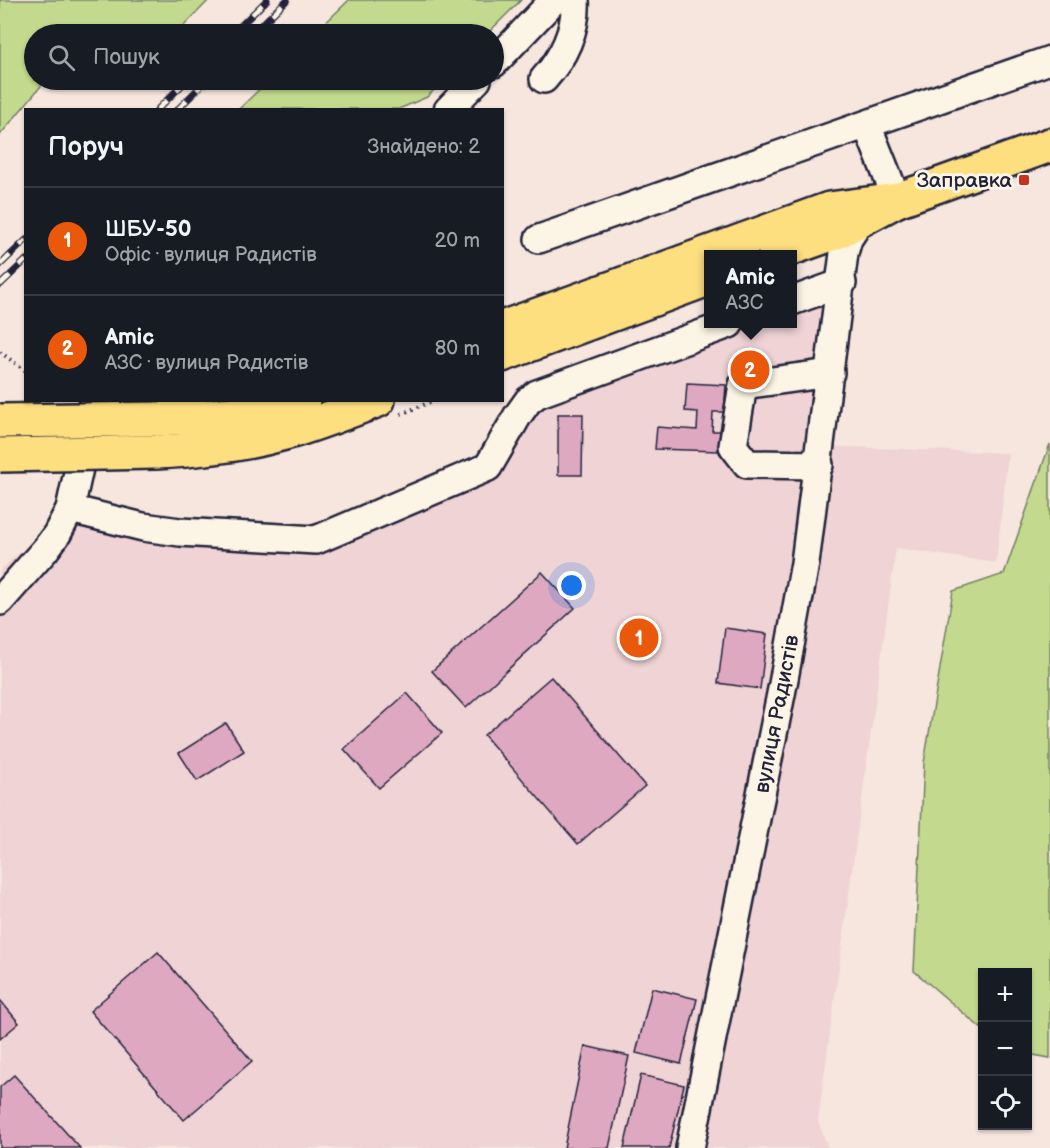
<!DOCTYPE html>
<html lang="uk">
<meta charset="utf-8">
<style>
body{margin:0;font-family:"Balsamiq Sans",sans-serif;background:#20242c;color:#f1f3f6}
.controls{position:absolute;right:18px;bottom:18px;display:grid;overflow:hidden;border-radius:0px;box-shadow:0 2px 4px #0004}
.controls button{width:54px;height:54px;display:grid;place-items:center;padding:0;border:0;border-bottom:2px solid #363941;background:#171b24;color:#f1f3f6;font:30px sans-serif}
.you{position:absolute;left:572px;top:586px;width:21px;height:21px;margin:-15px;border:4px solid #fff;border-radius:50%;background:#1a73e8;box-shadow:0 0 0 9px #1a73e833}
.badge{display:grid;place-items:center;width:39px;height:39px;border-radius:50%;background:#ea580c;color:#fff;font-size:20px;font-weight:700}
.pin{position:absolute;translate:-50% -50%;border:3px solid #fff;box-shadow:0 2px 6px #0006}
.popup{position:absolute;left:704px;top:250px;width:93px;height:78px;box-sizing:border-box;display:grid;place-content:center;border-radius:0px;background:#171b24;filter:drop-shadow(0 2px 4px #0005);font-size:20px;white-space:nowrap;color:#9ea1a6}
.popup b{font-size:22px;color:#f1f3f6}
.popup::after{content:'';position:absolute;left:50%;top:100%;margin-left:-12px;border:12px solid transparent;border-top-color:#171b24}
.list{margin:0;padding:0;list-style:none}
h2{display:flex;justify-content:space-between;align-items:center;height:78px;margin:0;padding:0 24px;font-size:26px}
h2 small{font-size:20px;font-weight:400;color:#9ea1a6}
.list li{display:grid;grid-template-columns:39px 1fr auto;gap:18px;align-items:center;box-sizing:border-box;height:108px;padding:0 24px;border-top:2px solid #363941}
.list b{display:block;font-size:22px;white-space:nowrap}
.list p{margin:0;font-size:20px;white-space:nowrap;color:#9ea1a6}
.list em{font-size:20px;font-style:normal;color:#9ea1a6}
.icon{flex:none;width:33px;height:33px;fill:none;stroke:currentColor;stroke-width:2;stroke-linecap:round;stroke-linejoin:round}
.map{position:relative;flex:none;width:1050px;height:1148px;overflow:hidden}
.search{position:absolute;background:#171b24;box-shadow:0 2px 4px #0004;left:24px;top:24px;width:480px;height:66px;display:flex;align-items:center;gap:15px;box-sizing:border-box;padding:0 21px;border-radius:33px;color:#9ea1a6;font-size:22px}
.panel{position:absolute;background:#171b24;box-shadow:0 2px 4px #0004;left:24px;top:108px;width:480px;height:294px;border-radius:0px}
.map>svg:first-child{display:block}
.built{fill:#efd3d5}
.green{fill:#c3d98e;stroke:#727e64;stroke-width:1.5}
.building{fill:#dea8c1;stroke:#22223b;stroke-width:1.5}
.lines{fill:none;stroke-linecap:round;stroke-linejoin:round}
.minor-casing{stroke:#22223b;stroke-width:32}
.major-casing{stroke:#22223b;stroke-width:38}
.path{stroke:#22223b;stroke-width:4;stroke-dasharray:1.5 4.5;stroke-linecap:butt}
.minor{stroke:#fcf5e5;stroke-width:27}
.major{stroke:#fedf80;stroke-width:33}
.rail-casing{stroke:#22223b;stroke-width:7}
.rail{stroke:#fcf5e5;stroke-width:4.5;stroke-dasharray:14;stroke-linecap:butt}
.major-bridge-casing{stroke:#22223b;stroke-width:38;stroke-linecap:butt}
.major-bridge{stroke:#fedf80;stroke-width:33}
.poi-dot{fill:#c8321e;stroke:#fcf5e5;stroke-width:2}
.labels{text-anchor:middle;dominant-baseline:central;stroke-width:6;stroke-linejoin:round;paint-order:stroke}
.poi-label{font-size:21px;fill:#22223b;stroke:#fcf5e5;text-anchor:end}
.street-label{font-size:21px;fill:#22223b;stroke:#fcf5e5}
</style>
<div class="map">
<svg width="1050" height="1148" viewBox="0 0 1050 1148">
<rect width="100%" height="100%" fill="#f6e6de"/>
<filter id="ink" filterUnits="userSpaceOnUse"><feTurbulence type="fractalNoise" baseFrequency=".0167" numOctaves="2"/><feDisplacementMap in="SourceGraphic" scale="12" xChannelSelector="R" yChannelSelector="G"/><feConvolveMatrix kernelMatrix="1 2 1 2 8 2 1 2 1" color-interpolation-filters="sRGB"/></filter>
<g filter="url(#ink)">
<path class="built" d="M842 283 821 446 1008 453 996 563 896 548 818 1121 828 1148H0V570L70 509 317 540 488 467 518 415 729 324H792V301Z"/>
<g class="green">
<path d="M0 0H209L176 34H34V80H46L0 135Z"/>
<path d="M349 0H521L487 34H314Z"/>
<path d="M269 80H444L427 97 399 109H239Z"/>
<path d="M1050 444V1058L1028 1054V972H982V1029L914 971 924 763 953 591 1004 574Z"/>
</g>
<g class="building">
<path d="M687 383 726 385 724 412H713L712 431H720L719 451 655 449 657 427 697 430 698 412 685 411Z"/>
<path d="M558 414H583L582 475H558Z"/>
<path d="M542 572 575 608 466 708 432 671Z"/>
<path d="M725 628 767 634 760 689 718 683Z"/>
<path d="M551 677 645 786 578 844 484 735Z"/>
<path d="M407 693 442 733 379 788 344 749Z"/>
<path d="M226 723 244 751 197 781 179 753Z"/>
<path d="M158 952 252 1061 184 1120 90 1011Z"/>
<path d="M652 988 697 999 681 1064 636 1053Z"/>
<path d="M0 1000 19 1023 0 1039Z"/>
<path d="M585 1046 629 1056 609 1148H564Z"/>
<path d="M14 1075 80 1148H0V1087Z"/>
<path d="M641 1075 684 1085 669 1148H624Z"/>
</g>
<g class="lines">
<g class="minor-casing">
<g id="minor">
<path d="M494 63 554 0"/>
<path d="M544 79C563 58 577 30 575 0"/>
<path d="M448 110 477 80"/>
<path d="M867 125 897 200"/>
<path d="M539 239 1050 60"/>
<path d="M792 301 842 283"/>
<path d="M819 465 747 464 733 446 743 385 830 373"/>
<path d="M70 509 143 527 180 532 316 540 488 467 518 415 528 401 537 394 729 324"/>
<path d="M0 601 45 550 57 534 70 509 94 400"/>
<path d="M690 1148 783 684 805 563 844 253 848 239 861 219"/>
</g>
</g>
<g class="major-casing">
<g id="major">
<path d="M775 254 837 232 897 200 1050 145"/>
<path d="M502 328 829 209 897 200"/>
<path d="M502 355 708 279"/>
<path d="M155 419C205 417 254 414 303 400"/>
<path d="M156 452C199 450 243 445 285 433 316 424 347 412 378 400"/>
</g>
</g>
<g class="path">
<path d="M0 352 26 371"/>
<path d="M401 414 435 400"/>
</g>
<use href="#minor" class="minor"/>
<use href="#major" class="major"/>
<g class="rail-casing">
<g id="rail">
<path d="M232 34 267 0"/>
<path d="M252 34 287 0"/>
<path d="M157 110 187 80"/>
<path d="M177 110 207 80"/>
<path d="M0 265 26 240"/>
<path d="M0 285 26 260"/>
</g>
</g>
<use href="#rail" class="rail"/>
<g class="major-bridge-casing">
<g id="major-bridge">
<path d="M0 421 155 419"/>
<path d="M0 455 156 452"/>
</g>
</g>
<use href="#major-bridge" class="major-bridge"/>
</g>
</g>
<rect class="poi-dot" x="1018" y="174" width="12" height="12" rx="3"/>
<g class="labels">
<g class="poi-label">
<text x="1012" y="180">Заправка</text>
</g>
<g class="street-label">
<text transform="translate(777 714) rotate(-79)">вулиця Радистів</text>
</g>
</g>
</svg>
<div class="controls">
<button>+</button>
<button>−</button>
<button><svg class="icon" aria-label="locate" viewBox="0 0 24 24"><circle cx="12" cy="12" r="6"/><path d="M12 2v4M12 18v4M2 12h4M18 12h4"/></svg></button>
</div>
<div class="you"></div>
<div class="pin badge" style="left:639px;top:638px">1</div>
<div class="pin badge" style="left:750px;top:370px">2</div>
<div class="popup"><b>Amic</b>АЗС</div>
<div class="search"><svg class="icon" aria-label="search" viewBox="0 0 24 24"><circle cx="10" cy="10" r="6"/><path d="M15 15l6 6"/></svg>Пошук</div>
<section class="panel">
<h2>Поруч<small>Знайдено: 2</small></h2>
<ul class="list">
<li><span class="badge">1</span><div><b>ШБУ-50</b><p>Офіс · вулиця Радистів</p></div><em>20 m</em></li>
<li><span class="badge">2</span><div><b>Amic</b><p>АЗС · вулиця Радистів</p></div><em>80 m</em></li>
</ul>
</section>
</div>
